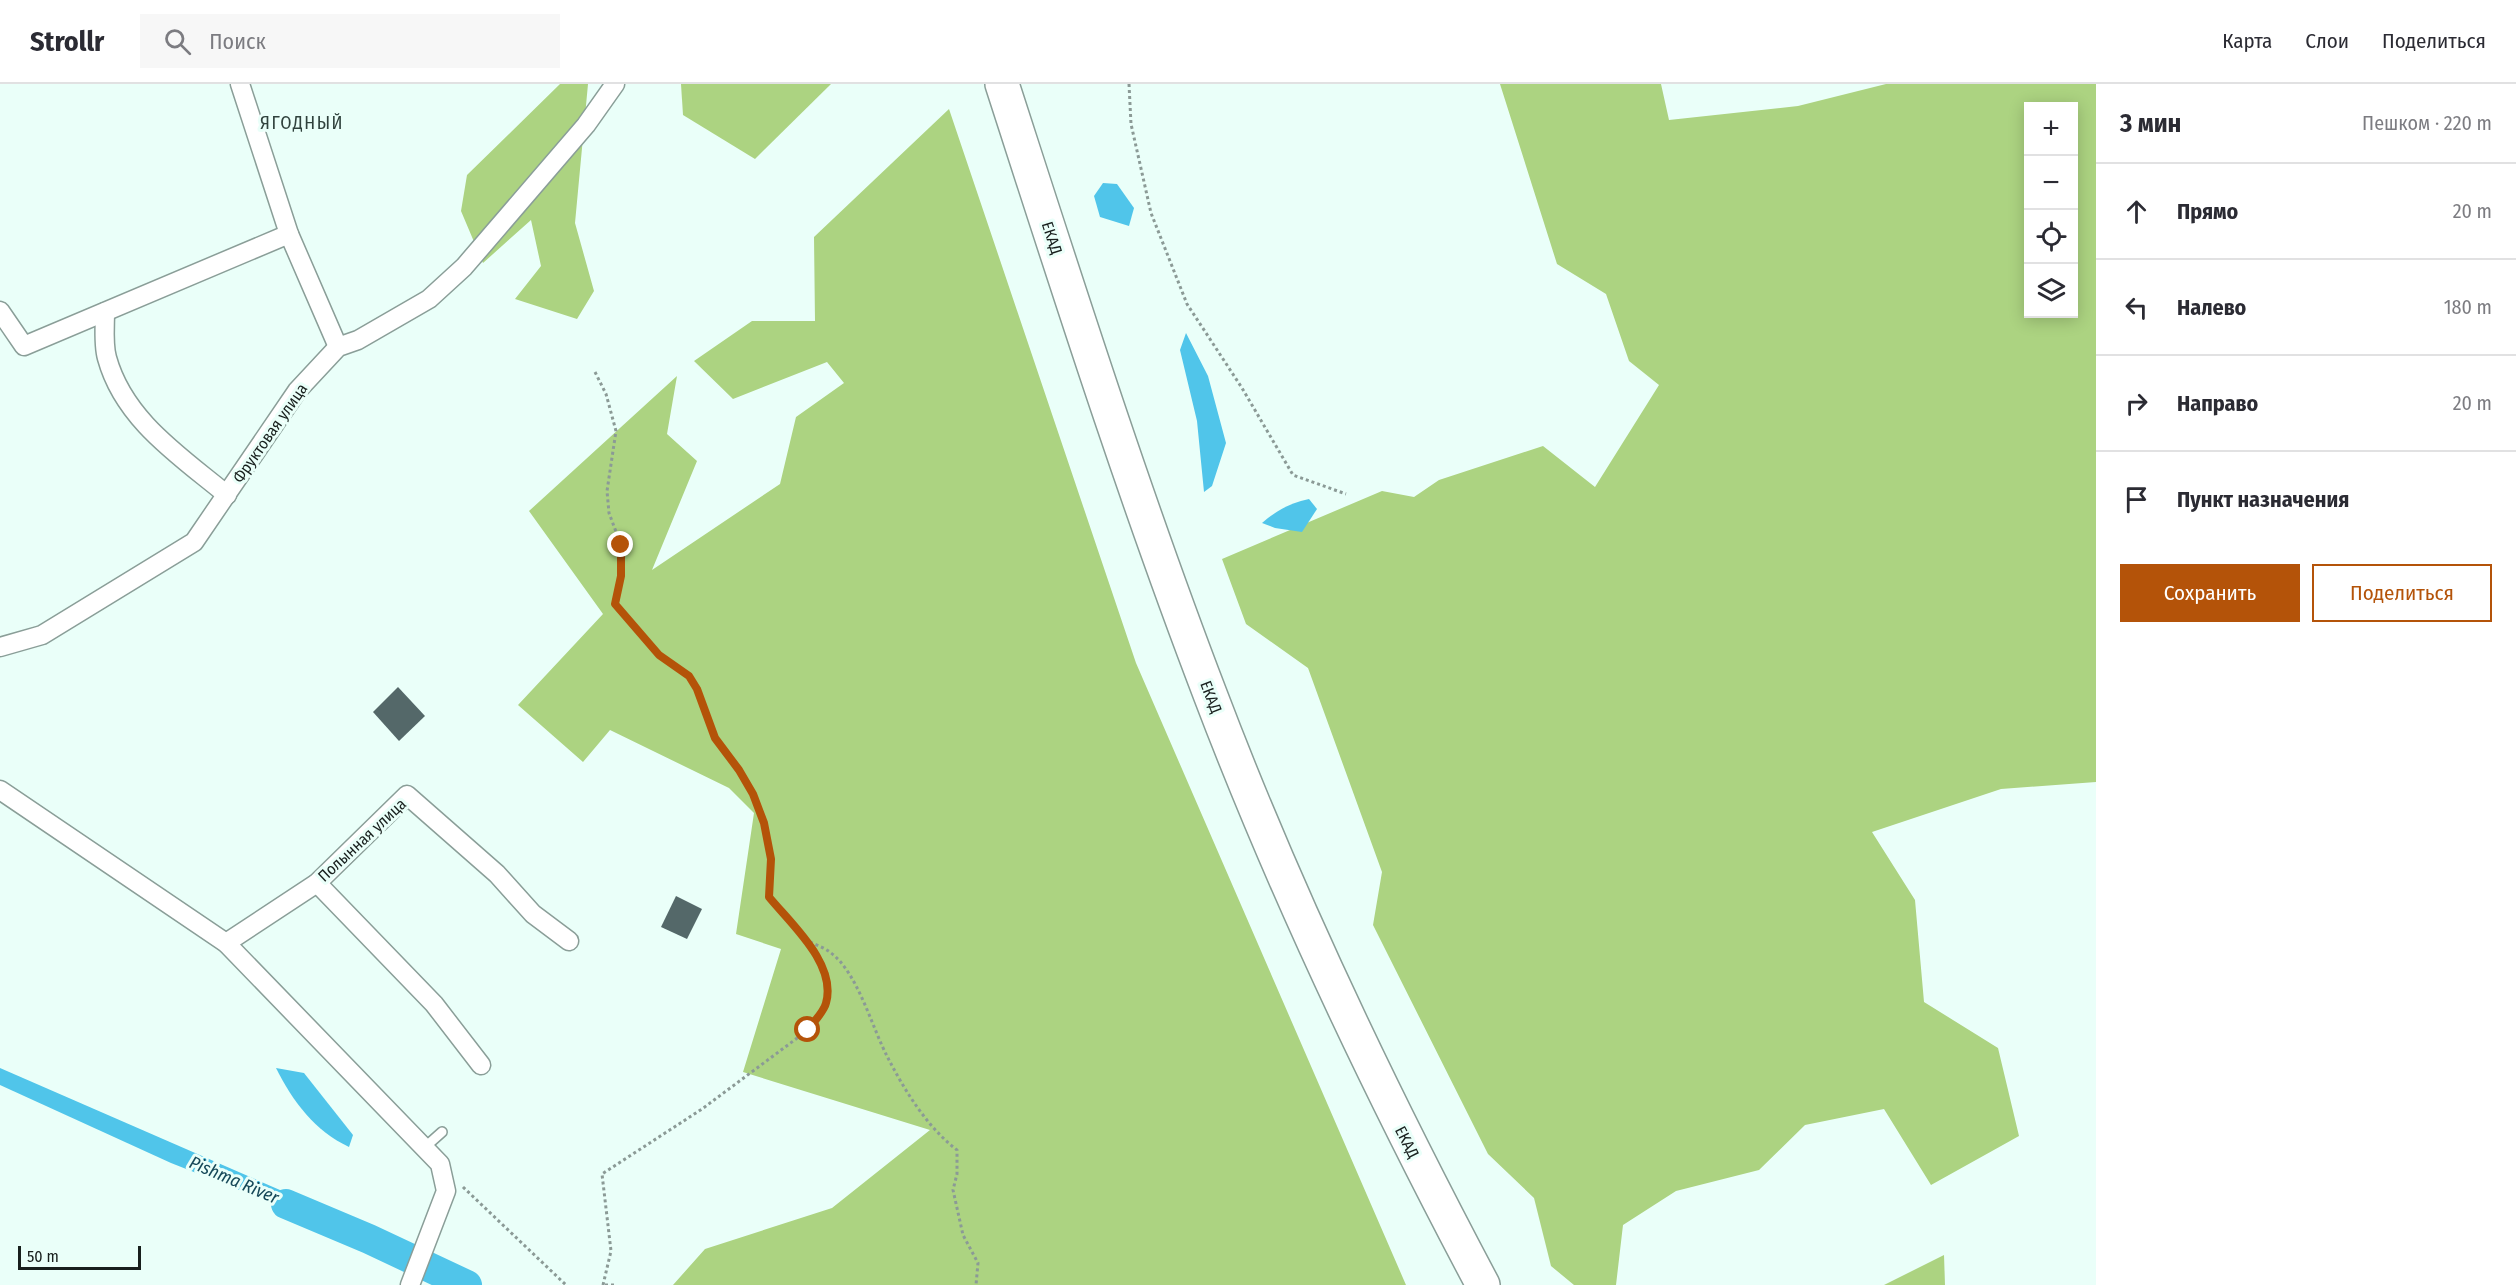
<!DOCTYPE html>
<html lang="ru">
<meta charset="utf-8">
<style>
body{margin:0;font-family:"Fira Sans Condensed",sans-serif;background:#f7f7f7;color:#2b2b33}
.controls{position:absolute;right:18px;top:18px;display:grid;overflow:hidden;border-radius:0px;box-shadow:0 3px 15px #0003}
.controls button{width:54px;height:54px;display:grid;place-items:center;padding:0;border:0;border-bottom:2px solid #e1e1e2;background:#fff;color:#2b2b33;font:30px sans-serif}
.scale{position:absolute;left:18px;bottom:15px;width:123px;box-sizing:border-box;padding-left:6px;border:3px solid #181f1d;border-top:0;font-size:16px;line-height:21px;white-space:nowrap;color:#181f1d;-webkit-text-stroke:4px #eafff9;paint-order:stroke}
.stop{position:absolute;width:18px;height:18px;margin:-14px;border:4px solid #b45309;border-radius:50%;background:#fff}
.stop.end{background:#b45309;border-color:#fff;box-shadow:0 2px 6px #0008}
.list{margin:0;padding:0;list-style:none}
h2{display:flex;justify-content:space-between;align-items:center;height:78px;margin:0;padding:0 24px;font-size:26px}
h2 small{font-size:20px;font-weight:400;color:#7c7c81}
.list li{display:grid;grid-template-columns:39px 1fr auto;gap:18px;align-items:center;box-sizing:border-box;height:96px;padding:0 24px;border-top:2px solid #e1e1e2}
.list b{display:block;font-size:22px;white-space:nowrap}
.list em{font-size:20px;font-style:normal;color:#7c7c81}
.actions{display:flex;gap:12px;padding:18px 24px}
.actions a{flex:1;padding:14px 0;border:2px solid #b45309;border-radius:0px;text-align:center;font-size:21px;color:#b45309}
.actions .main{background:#b45309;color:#fff}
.icon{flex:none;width:33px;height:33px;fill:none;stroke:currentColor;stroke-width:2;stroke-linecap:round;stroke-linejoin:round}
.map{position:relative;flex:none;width:2096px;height:1201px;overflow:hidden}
header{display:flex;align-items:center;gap:36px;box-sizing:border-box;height:84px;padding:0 30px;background:#fff;border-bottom:2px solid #e1e1e2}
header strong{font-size:28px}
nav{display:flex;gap:33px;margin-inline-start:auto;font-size:21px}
.search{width:420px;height:54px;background:#f7f7f7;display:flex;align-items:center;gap:15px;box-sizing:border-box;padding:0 21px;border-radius:0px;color:#7c7c81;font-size:22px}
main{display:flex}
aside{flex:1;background:#fff}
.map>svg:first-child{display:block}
.forest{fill:#acd381;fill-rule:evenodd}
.water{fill:#50c5ea}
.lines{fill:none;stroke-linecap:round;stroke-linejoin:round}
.river{stroke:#50c5ea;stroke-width:30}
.building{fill:#546869}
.lane-casing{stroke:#8a9e98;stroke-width:12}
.street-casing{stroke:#8a9e98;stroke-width:21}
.highway-casing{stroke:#8a9e98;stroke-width:36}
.path{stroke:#8b9a96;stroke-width:3;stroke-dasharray:3 3;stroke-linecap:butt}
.lane{stroke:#fff;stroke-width:9}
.street{stroke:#fff;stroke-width:18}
.highway{stroke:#fff;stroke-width:33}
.route{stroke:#b45309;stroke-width:8}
.labels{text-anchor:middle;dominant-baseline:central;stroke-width:6;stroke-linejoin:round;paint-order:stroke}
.street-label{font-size:16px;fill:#181f1d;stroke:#eafff9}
.neighbourhood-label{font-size:18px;letter-spacing:1.5px;fill:#30423d;stroke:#eafff9}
.water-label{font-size:18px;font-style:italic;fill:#174959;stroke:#eafff9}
</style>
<header>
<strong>Strollr</strong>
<div class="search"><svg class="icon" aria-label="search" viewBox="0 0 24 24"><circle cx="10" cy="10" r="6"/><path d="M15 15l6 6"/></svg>Поиск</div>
<nav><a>Карта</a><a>Слои</a><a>Поделиться</a></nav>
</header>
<main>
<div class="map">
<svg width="2096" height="1201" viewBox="0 0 2096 1201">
<rect width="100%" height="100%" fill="#eafff9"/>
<g class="forest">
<path d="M560 0H588L575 139 594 207 577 235 515 215 541 182 531 136 483 179 461 127 467 91Z"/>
<path d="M681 0H831L755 75 683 31Z"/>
<path d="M1500 0H1661L1669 36 1798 22 1886 0H2096V698L2001 705 1872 748 1915 816 1924 918 1998 964 2019 1052 1931 1101 1884 1025 1805 1041 1759 1086 1676 1107 1623 1141 1616 1201H1574L1551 1182 1534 1114 1488 1070 1373 841 1382 788 1308 584 1246 540 1222 475 1382 407 1414 413 1439 396 1543 362 1595 403 1659 301 1629 277 1606 210 1557 180ZM2028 22H2074V230H2028Z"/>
<path d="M949 25 1136 579 1406 1201H673L705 1165 832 1124 930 1046 743 988 781 865 736 850 754 729 729 704 610 646 583 678 518 621 603 530 529 427 677 292 667 350 697 377 652 486 780 400 796 333 844 299 827 278 733 315 694 277 752 237H815L814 153Z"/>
<path d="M1944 1171 1945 1201H1884Z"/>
</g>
<g class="water">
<path d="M1103 99 1117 100 1134 124 1129 142 1100 133 1094 112Z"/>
<path d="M1186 249 1208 292 1226 359 1212 402 1204 408 1197 337 1180 266Z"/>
<path d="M1309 415 1317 425 1302 448 1275 444 1262 439C1277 426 1290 419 1309 415Z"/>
<path d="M0 984 326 1126 323 1139 171 1079 0 1001Z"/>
<path d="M276 984 304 989 353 1051 349 1063C315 1047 293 1018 276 984Z"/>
</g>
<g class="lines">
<path class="river" d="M286 1120 369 1155 467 1201"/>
</g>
<g class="building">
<path d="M398 603 425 632 399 657 373 628Z"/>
<path d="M676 812 702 825 687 855 661 843Z"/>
</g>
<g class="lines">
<g class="lane-casing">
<path id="lane" d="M424 1064 442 1048"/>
</g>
<g class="street-casing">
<g id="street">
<path d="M240 0 289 150 338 263"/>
<path d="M0 227 24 262 289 150"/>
<path d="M105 228C105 242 103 260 107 274 124 336 180 372 227 411"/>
<path d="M0 563 42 551 194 458 297 307 338 263 358 256 429 215 464 183 586 41 615 0"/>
<path d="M0 706 226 859 440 1080 446 1107 410 1201"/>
<path d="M317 799 434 920 481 981"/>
<path d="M226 859 317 799 407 711 497 790 533 830 569 857"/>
</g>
</g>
<g class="highway-casing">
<path id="highway" d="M1002 0C1068 204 1133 409 1210 610 1287 813 1381 1009 1483 1201"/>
</g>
<g class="path">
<path d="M1129 0 1131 40 1151 129 1187 220 1242 304 1293 391 1346 410"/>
<path d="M595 288 606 310 616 347 607 407 609 429 621 461 622 492 615 520 659 571 689 592 697 605 715 654 739 686 753 710 764 739 771 775 769 813 792 842 809 857 827 896 826 920 808 946 702 1025 602 1090 611 1167 603 1201"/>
<path d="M810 858C817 861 825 864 831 869 858 889 872 944 888 974 905 1007 927 1043 957 1066V1090L953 1106 963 1151 978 1179 976 1201"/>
<path d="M463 1103 566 1201"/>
<path d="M605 1201H614"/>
</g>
<use href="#lane" class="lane"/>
<use href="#street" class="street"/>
<use href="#highway" class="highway"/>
</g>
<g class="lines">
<path class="route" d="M621 461V492L615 520 659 571 689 592 697 605 715 654 739 686 753 710 764 739 771 775 769 813C791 840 837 880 826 919 824 928 813 938 808 946"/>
</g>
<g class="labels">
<g class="street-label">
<text transform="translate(1052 154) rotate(72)">ЕКАД</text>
<text transform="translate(270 349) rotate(-55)">Фруктовая улица</text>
<text transform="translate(1211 613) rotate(69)">ЕКАД</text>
<text transform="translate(362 756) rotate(-43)">Полынная улица</text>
<text transform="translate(1407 1058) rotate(63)">ЕКАД</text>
</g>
<g class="neighbourhood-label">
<text x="302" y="39">ЯГОДНЫЙ</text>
</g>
<g class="water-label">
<text transform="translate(234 1096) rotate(23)">Pishma River</text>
</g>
</g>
</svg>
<div class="controls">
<button>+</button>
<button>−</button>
<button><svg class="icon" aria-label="locate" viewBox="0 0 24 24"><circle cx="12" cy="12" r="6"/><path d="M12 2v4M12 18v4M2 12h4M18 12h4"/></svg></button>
<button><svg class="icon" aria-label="layers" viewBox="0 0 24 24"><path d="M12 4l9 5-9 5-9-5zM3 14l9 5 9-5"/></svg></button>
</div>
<div class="scale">50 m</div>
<div class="stop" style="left:808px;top:946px"></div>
<div class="stop end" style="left:621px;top:461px"></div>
</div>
<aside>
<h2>3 мин<small>Пешком · 220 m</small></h2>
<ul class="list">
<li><svg class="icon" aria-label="ahead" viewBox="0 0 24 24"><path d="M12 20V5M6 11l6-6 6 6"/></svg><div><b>Прямо</b></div><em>20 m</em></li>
<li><svg class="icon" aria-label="left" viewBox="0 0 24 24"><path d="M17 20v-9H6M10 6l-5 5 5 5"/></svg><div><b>Налево</b></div><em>180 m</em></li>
<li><svg class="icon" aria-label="right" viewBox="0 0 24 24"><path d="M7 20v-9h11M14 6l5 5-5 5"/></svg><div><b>Направо</b></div><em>20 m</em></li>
<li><svg class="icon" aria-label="arrive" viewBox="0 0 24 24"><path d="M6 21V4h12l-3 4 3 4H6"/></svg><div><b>Пункт назначения</b></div></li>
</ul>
<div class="actions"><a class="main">Сохранить</a><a>Поделиться</a></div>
</aside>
</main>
